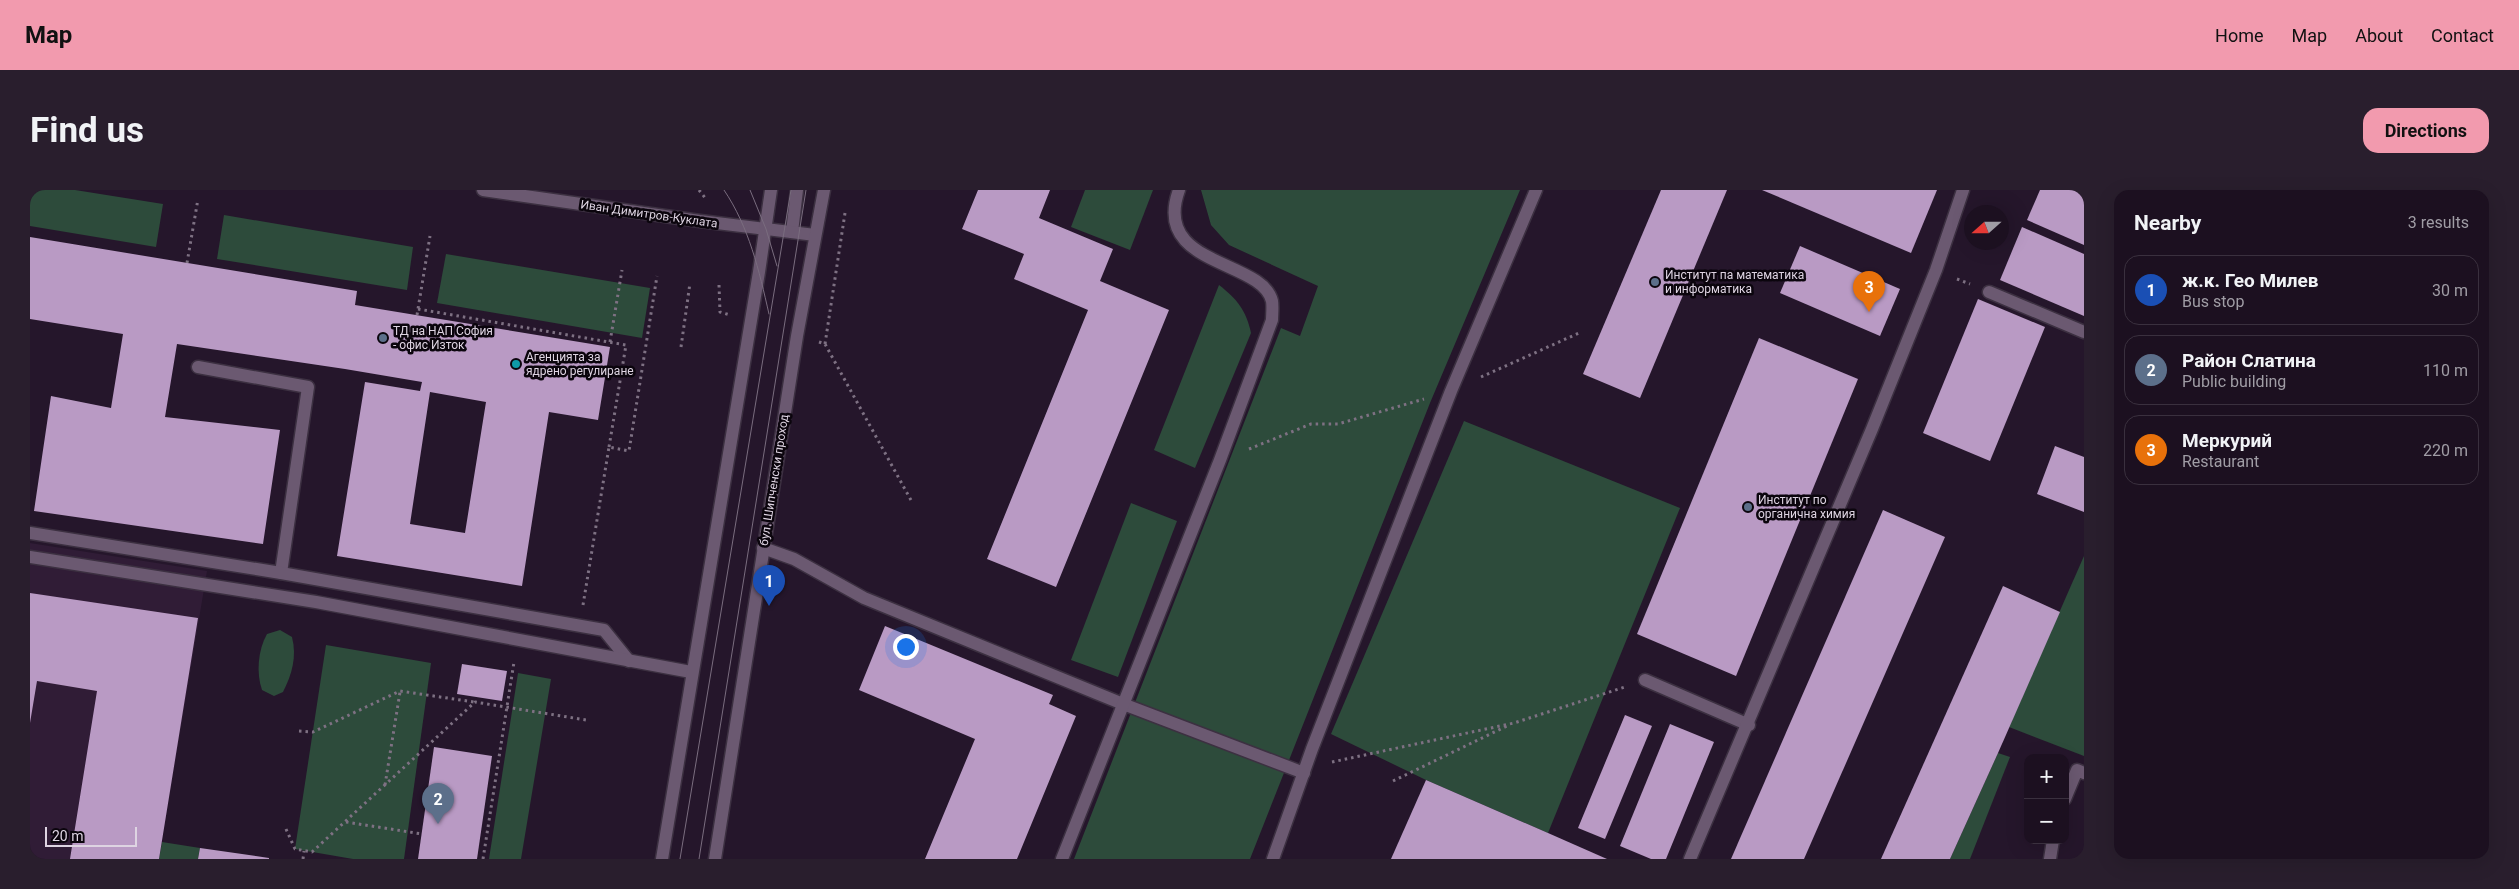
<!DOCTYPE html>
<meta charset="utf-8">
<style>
body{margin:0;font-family:Roboto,sans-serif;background:#291e2d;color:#f1f3f6}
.controls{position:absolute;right:15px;bottom:15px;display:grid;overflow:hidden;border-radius:10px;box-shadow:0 5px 20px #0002}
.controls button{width:45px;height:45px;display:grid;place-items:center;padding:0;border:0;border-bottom:1px solid #3a303e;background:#1c1020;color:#f1f3f6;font:25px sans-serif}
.compass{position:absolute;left:1934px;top:15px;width:45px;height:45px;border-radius:50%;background:#1c1020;box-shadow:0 5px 20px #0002;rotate:249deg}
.scale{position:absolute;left:15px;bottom:12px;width:92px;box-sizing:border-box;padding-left:5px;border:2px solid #ded4e2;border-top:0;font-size:14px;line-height:18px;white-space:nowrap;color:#ded4e2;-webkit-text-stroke:4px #0b050d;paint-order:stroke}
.you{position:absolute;left:875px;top:456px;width:18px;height:18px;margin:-12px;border:4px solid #fff;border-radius:50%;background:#1a73e8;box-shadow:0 0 0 8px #1a73e833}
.badge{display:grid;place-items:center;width:32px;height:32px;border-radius:50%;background:#f29aae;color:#fff;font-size:16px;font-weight:700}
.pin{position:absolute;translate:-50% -41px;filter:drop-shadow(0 1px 2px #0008)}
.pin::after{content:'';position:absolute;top:26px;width:18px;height:15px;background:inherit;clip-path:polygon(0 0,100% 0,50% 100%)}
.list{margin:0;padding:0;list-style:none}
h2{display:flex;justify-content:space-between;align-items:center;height:65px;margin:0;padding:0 20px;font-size:21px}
h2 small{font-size:16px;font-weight:400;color:#a09da5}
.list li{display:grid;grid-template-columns:32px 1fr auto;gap:15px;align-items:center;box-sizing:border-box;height:70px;margin:0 10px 10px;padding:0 10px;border:1px solid #3a303e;border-radius:15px}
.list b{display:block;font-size:19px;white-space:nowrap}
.list p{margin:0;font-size:16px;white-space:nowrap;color:#a09da5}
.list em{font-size:16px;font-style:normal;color:#a09da5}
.map{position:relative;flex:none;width:2054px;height:669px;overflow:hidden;border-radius:15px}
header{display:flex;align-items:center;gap:30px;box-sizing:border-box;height:70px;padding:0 25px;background:#f29aae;color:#111}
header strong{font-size:24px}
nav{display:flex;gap:28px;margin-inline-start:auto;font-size:18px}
.intro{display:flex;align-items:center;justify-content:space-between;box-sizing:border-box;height:120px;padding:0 30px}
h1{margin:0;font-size:35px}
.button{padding:12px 22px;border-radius:15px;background:#f29aae;color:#111;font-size:18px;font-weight:700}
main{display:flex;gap:30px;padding:0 30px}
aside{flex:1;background:#1c1020;border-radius:15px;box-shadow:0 5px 20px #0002}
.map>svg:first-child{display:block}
.built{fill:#301c36}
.green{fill:#2d4b3b}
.building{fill:#b99ac4;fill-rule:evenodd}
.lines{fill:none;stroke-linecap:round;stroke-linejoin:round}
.lane-casing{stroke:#3c3041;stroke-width:15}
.secondary-casing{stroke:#3c3041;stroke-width:15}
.path{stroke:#7e7183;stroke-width:3;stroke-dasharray:2.5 4;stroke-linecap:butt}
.lane{stroke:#6b5971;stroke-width:12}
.secondary{stroke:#6b5971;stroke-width:12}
.tram{stroke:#7a6d7f;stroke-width:1}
.service-dot{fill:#5c6f8a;stroke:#0b050d;stroke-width:2}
.culture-dot{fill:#0f9aa8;stroke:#0b050d;stroke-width:2}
.labels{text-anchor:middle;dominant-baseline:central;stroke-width:5;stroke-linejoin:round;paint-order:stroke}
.street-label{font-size:12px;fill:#ded4e2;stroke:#0b050d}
.poi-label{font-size:12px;fill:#ded4e2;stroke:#0b050d;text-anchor:start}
</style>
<header>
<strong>Map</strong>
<nav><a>Home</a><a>Map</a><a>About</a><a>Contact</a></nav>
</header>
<div class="intro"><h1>Find us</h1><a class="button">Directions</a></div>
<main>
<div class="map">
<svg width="2054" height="669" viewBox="0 0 2054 669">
<rect width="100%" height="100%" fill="#25162b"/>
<path class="built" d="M0 353 177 381 129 669H0Z"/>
<g class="green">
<path d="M0 0H45L133 14 126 57 0 36Z"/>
<path d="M1055 0H1123L1100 60 1041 37Z"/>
<path d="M1171 0H1490L1400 213 1220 669H1044L1251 138 1270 146 1288 96 1199 55 1181 35Z"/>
<path d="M194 25 383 57 377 100 187 69Z"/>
<path d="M416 64 620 98 612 148 407 113Z"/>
<path d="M1189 95C1207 109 1216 120 1221 143L1165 278 1124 260Z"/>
<path d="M1434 231 1650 318 1518 643 1396 590 1301 544Z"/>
<path d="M1101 313 1147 331 1088 487 1041 470Z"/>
<path d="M2054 366V566L1979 537Z"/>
<path d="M250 440 262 447C267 467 262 484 253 502L244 506 232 500C226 483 228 460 237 444Z"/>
<path d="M296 455 401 473 374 669H323L265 659Z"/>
<path d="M488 483 521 489 491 669H459Z"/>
<path d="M1968 563 1980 567 1940 669H1920Z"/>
<path d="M132 652 170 658 168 669H129Z"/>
</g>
<g class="building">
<path d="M948 0H1020L1009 28 1083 59 1070 91 1139 120 1026 397 957 369 1058 120 984 89 994 64 932 39Z"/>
<path d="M1631 0H1697L1610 208 1553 184Z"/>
<path d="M1732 0H1907L1881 63Z"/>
<path d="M2010 0H2054V55L1997 30Z"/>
<path d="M1992 37 2054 64V126L1970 90Z"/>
<path d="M0 47 327 101 325 115 580 157 568 230 519 222 492 396 307 366 335 192 390 201 392 192 315 179 147 154 135 227 250 240 233 354 4 321 21 206 81 218 93 144 0 129ZM400 202 456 212 435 343 380 334Z"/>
<path d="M1770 56 1870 99 1850 146 1750 103Z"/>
<path d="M1948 109 2015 137 1960 271 1893 243Z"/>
<path d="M1729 148 1828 189 1706 486 1607 444Z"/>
<path d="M2025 256 2054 267V322L2007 304Z"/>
<path d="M1853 320 1915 347 1774 669H1701Z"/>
<path d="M1973 396 2030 422 1968 563 1920 669H1851Z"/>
<path d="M0 403 168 428 129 669H40L67 501 7 491 0 533Z"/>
<path d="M855 436 1023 505 1019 514 1046 526 987 669H895L945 549 829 500Z"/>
<path d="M432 474 477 481 472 511 427 504Z"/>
<path d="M1595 525 1622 536 1575 649 1548 638Z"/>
<path d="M1640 534 1684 552 1636 669H1621L1590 656Z"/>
<path d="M404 557 462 566 447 669H388Z"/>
<path d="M1396 590 1518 643 1577 669H1361Z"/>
<path d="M170 658 239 668V669H168Z"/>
</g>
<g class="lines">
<g class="lane-casing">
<g id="lane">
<path d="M762 42 767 0"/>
<path d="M1959 102 2054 142"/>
<path d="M168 177 278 197 251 383"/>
<path d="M0 343 251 383 574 440 599 471"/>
<path d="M733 358 764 369 834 408 1093 514 1274 583"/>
<path d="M0 367 286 412 661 482"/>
<path d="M1615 490 1719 535"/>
<path d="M2035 609 2047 580 2054 583"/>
<path d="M1032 669 1190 270 1242 130C1242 125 1243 117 1242 111 1232 69 1121 77 1149 0"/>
<path d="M1243 669 1282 559 1421 201 1506 0"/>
<path d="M1660 669 1842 239 1906 80 1933 0"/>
<path d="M2020 669 2023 650"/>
</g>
</g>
<g class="secondary-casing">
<g id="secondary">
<path d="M453 0 670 31 785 45"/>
<path d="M632 669 729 82 741 0"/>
<path d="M685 669 767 146 794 0"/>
</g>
</g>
<g class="path">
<path d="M669 0 676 9"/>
<path d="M157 73 168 9"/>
<path d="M1927 89 1940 94"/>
<path d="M689 95 690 122 700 125"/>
<path d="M388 119 596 155 579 257"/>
<path d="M387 125 400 46"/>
<path d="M580 152 592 80"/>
<path d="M789 152 795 154 882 312"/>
<path d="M795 154 815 23"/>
<path d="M651 157 660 93"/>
<path d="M1451 187 1549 143"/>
<path d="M1219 259 1281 234H1308L1394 209"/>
<path d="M553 415 579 257 599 261 627 86"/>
<path d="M269 541 283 542 370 501 444 512"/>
<path d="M1302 572 1484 533 1595 497"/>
<path d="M1363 591 1479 535"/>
<path d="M355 595 370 502"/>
<path d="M316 632 392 644"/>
<path d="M256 639 265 659 282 662 445 512 556 530"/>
<path d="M273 669 274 661"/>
<path d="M453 669 484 472"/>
</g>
<use href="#lane" class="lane"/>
<use href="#secondary" class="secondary"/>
<g class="tram">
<path d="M694 0C719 37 729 80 739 124"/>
<path d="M720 0 736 39 747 76"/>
<path d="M650 669 761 0"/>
<path d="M669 669 776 0"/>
</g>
</g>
<g class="service-dot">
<circle cx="1625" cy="92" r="5"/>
<circle cx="353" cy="148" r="5"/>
<circle cx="1718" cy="317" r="5"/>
</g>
<circle class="culture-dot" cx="486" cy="174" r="5"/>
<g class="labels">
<g class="street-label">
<text transform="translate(619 24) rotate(8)">Иван Димитров-Куклата</text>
<text transform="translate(744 290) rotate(-81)">бул. Шипченски проход</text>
</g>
<g class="poi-label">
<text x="1635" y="85">Институт па математика<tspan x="1635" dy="14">и информатика</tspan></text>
<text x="363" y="141">ТД на НАП София<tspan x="363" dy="14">- офис Изток</tspan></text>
<text x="496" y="167">Агенцията за<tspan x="496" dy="14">ядрено регулиране</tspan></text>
<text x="1728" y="310">Институт по<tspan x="1728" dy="14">органична химия</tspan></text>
</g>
</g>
</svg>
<div class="controls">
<button>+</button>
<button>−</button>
</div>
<svg class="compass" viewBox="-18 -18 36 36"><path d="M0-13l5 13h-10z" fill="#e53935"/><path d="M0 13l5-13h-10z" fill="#a09da5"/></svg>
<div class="scale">20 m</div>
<div class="you"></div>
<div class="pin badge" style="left:739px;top:416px;background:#1a4fb4">1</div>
<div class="pin badge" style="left:408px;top:634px;background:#5c6f8a">2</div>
<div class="pin badge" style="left:1839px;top:122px;background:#e8710a">3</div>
</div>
<aside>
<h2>Nearby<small>3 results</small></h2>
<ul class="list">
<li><span class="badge" style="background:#1a4fb4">1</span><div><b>ж.к. Гео Милев</b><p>Bus stop</p></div><em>30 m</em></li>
<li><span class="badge" style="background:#5c6f8a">2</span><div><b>Район Слатина</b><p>Public building</p></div><em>110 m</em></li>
<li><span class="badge" style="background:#e8710a">3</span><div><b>Меркурий</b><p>Restaurant</p></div><em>220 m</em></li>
</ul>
</aside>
</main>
